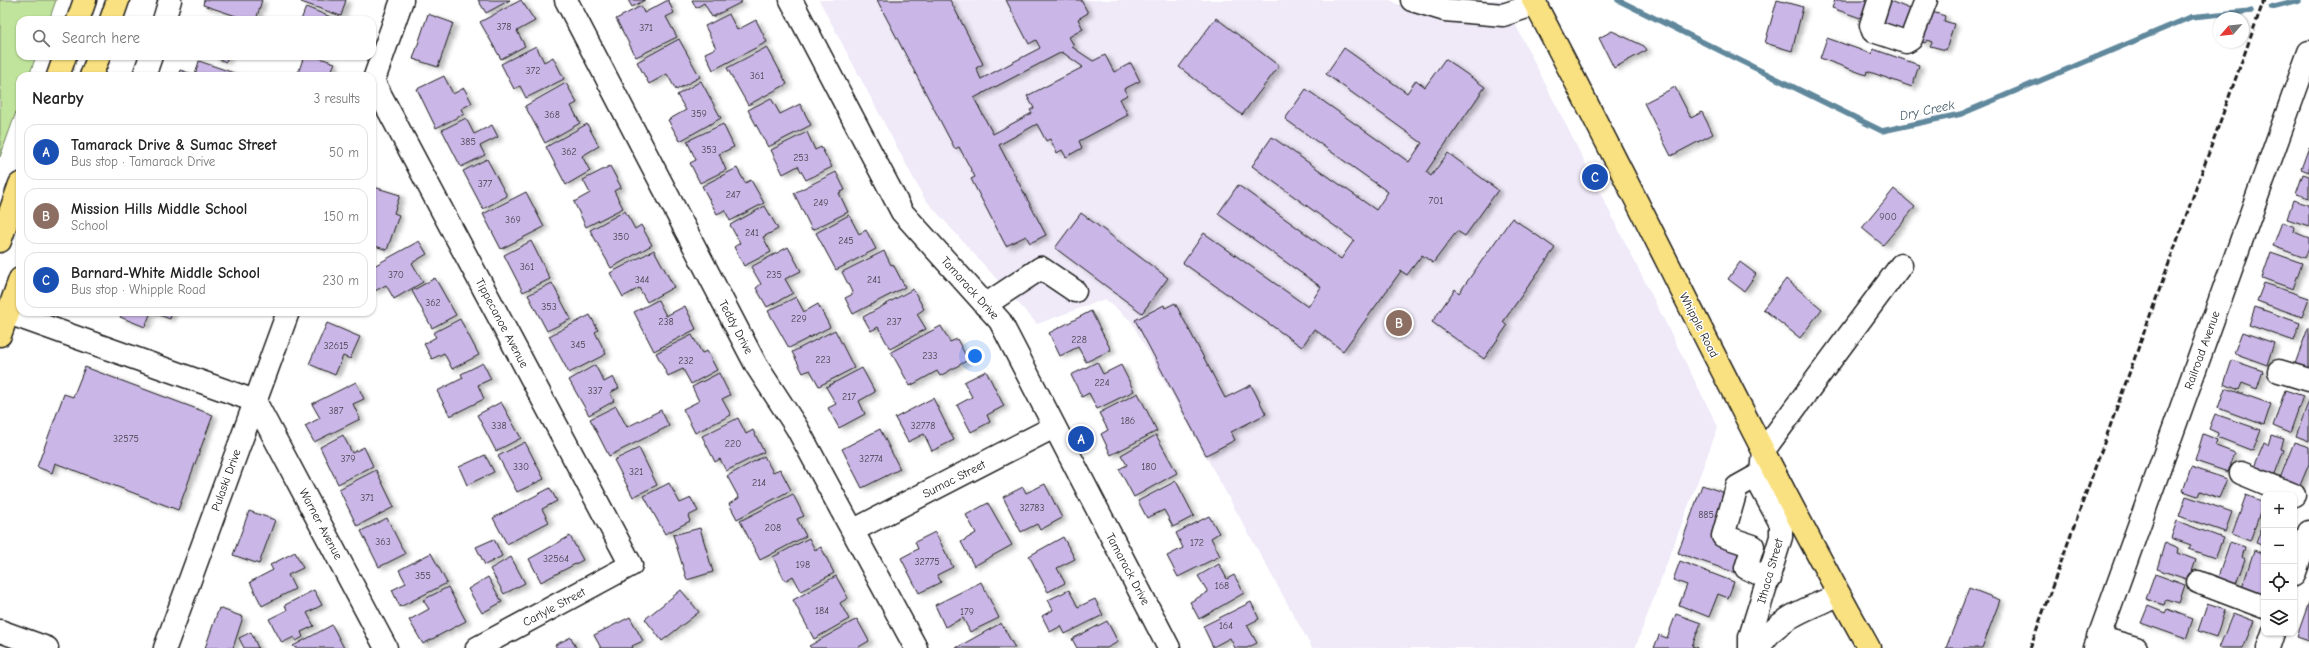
<!DOCTYPE html>
<meta charset="utf-8">
<style>
body{margin:0;font-family:"Comic Neue",sans-serif;background:#f2f2f2;color:#222}
.controls{position:absolute;right:12px;bottom:12px;display:grid;overflow:hidden;border-radius:8px;box-shadow:0 1px 3px #0004}
.controls button{width:36px;height:36px;display:grid;place-items:center;padding:0;border:0;border-bottom:1px solid #e0e0e0;background:#fff;color:#222;font:20px sans-serif}
.compass{position:absolute;left:2213px;top:12px;width:36px;height:36px;border-radius:50%;background:#fff;box-shadow:0 1px 3px #0004;rotate:242deg}
.you{position:absolute;left:975px;top:356px;width:14px;height:14px;margin:-10px;border:3px solid #fff;border-radius:50%;background:#1a73e8;box-shadow:0 0 0 6px #1a73e833}
.badge{display:grid;place-items:center;width:26px;height:26px;border-radius:50%;background:#1f6fb2;color:#fff;font-size:13px;font-weight:700}
.pin{position:absolute;translate:-50% -50%;border:2px solid #fff;box-shadow:0 1px 4px #0006}
.list{margin:0;padding:0;list-style:none}
h2{display:flex;justify-content:space-between;align-items:center;height:52px;margin:0;padding:0 16px;font-size:17px}
h2 small{font-size:13px;font-weight:400;color:#767676}
.list li{display:grid;grid-template-columns:26px 1fr auto;gap:12px;align-items:center;box-sizing:border-box;height:56px;margin:0 8px 8px;padding:0 8px;border:1px solid #e0e0e0;border-radius:12px}
.list b{display:block;font-size:15px;white-space:nowrap}
.list p{margin:0;font-size:13px;white-space:nowrap;color:#767676}
.list em{font-size:13px;font-style:normal;color:#767676}
.icon{flex:none;width:22px;height:22px;fill:none;stroke:currentColor;stroke-width:2;stroke-linecap:round;stroke-linejoin:round}
.map{position:relative;flex:none;width:2309px;height:648px;overflow:hidden}
.search{position:absolute;background:#fff;box-shadow:0 1px 3px #0004;left:16px;top:16px;width:360px;height:44px;display:flex;align-items:center;gap:10px;box-sizing:border-box;padding:0 14px;border-radius:12px;color:#767676;font-size:15px}
.panel{position:absolute;background:#fff;box-shadow:0 1px 3px #0004;left:16px;top:72px;width:360px;height:244px;border-radius:12px}
.map>svg:first-child{display:block}
.built{fill:#efe9f8}
.green{fill:#c1e49d;stroke:#6e805c}
.lines{fill:none;stroke-linecap:round;stroke-linejoin:round}
.stream{stroke:#61889c;stroke-width:5.5}
.building{fill:#cab7e7;stroke:#1c1c1c;fill-rule:evenodd;filter:url(#shadow)}
.minor-casing{stroke:#1c1c1c;stroke-width:25}
.major-casing{stroke:#1c1c1c;stroke-width:25}
.minor{stroke:#fff;stroke-width:22}
.major{stroke:#f9e181;stroke-width:22}
.rail{stroke:#1c1c1c;stroke-width:3;stroke-dasharray:6 3;stroke-linecap:butt}
.labels{text-anchor:middle;dominant-baseline:central;stroke-width:3;stroke-linejoin:round;paint-order:stroke}
.number-label{font-size:10px;fill:#48434f}
.street-label{font-size:12px;fill:#1c1c1c;stroke:#fff}
.water-label{font-size:13px;font-style:italic;fill:#445b67;stroke:#fff}
</style>
<div class="map">
<svg width="2309" height="648" viewBox="0 0 2309 648">
<defs>
<filter id="shadow"><feDropShadow dx="4.5" dy="2.5" stdDeviation="2" flood-color="#0004"/></filter>
</defs>
<rect width="100%" height="100%" fill="#fff"/>
<filter id="ink" filterUnits="userSpaceOnUse"><feTurbulence type="fractalNoise" baseFrequency=".025" numOctaves="2"/><feDisplacementMap in="SourceGraphic" scale="8" xChannelSelector="R" yChannelSelector="G"/><feConvolveMatrix kernelMatrix="1 2 1 2 8 2 1 2 1" color-interpolation-filters="sRGB"/></filter>
<g filter="url(#ink)">
<path class="built" d="M819 0H1390L1399 5 1465 7 1491 0H1503L1718 427 1635 648H1312L1131 321 1105 299 1037 324 924 198Z"/>
<path class="green" d="M0 0H56L49 20H20V56H36L29 76H20V101L0 157Z"/>
<g class="lines">
<g class="stream">
<path d="M1618 0 1882 131 1961 114 2191 17 2251 11"/>
<path d="M2271 7 2298 0"/>
</g>
</g>
<g class="building">
<path d="M204 0H262L256 20H248L203 5Z"/>
<path d="M302 0H346L341 16 301 2Z"/>
<path d="M478 0H510L486 13Z"/>
<path d="M521 0 535 21 517 31 525 46 501 59 480 22Z"/>
<path d="M628 0H645L632 7Z"/>
<path d="M668 0 674 13 666 17 677 37 636 57 616 19 641 6 644 13Z"/>
<path d="M692 0H740L742 2 712 17 704 3 696 8Z"/>
<path d="M877 0H950L983 64 976 68 981 79 1040 48 1036 40 1029 44 1006 0H1081L1088 13 1078 19 1083 29 1069 37 1074 46 1072 47 1093 61 1105 55 1114 72 1131 63 1140 81 1124 89 1127 95 1120 99 1128 115 1079 141 1082 148 1066 157 1062 150 1057 153 1050 139 1046 141 1037 124 999 145 1046 235 1030 243 1026 236 1006 246 971 179 975 177 959 147 955 149ZM1062 52 1083 67 1027 96 1034 108 1030 110 1032 113 993 134 974 98Z"/>
<path d="M1777 0 1803 7 1792 51 1765 43Z"/>
<path d="M1835 0H1870L1863 19 1832 8Z"/>
<path d="M1890 1 1915 11 1906 35 1881 25Z"/>
<path d="M306 7 338 20H301Z"/>
<path d="M1929 11 1945 16 1944 21 1954 24 1946 50 1930 46 1932 42 1927 40 1925 43 1919 41Z"/>
<path d="M428 14 453 23 438 67 413 59Z"/>
<path d="M729 14 737 30 756 20 767 42 713 70 705 53 716 48 705 26Z"/>
<path d="M1216 18 1279 66 1242 115 1179 67Z"/>
<path d="M1612 31 1644 46 1647 50 1614 68 1599 38Z"/>
<path d="M1827 38 1872 54 1873 49 1919 65 1912 87 1867 71 1866 75 1820 58Z"/>
<path d="M679 39 700 77 676 90 667 74 649 84 637 62Z"/>
<path d="M536 46 544 62 553 57 564 79 526 98 520 86 514 89 501 64Z"/>
<path d="M767 47 787 84 748 105 727 68Z"/>
<path d="M1344 48 1407 93 1416 80 1425 87 1445 59 1485 87 1426 172 1431 176 1448 153 1498 190 1465 236 1457 231 1433 263 1422 255 1407 275 1401 271 1343 351 1314 329 1302 347 1183 263 1204 233 1308 307 1321 287 1218 214 1238 185 1341 259 1354 240 1252 166 1272 137 1376 210 1388 192 1285 119 1306 89 1409 162 1422 143 1326 74Z"/>
<path d="M211 56H228L226 62Z"/>
<path d="M304 56H314L335 63 329 76H297Z"/>
<path d="M199 61 234 73 233 76H178L180 70 195 75Z"/>
<path d="M444 76 453 94 464 88 472 103 461 109 464 114 436 128 417 89Z"/>
<path d="M701 81 721 118 680 141 668 120 686 110 677 95Z"/>
<path d="M566 83 577 103 571 106 580 123 545 143 525 106Z"/>
<path d="M1675 87 1691 118 1702 112 1713 134 1671 156 1644 103Z"/>
<path d="M771 98 780 114 800 104 811 125 768 147 748 110Z"/>
<path d="M466 118 474 134 492 125 498 137 480 146 485 155 461 167 442 130Z"/>
<path d="M587 124 599 146 582 156 590 171 566 185 546 147Z"/>
<path d="M723 124 734 147 719 154 726 170 700 183 690 163 696 160 687 141Z"/>
<path d="M807 132 815 150 821 147 832 167 806 180 798 166 783 174 771 150Z"/>
<path d="M2309 147V172L2301 169Z"/>
<path d="M487 159 507 196 483 209 463 171Z"/>
<path d="M610 166 621 187 614 191 623 208 586 227 574 202 590 193 583 180Z"/>
<path d="M737 168 745 183 751 180 764 203 730 221 725 210 717 214 702 186Z"/>
<path d="M836 172 845 190 839 193 848 212 812 230 794 193Z"/>
<path d="M2303 174 2309 176V198L2296 194Z"/>
<path d="M374 187 400 195 394 213 399 215 387 250 372 245V192Z"/>
<path d="M1894 189 1915 207 1883 245 1862 228Z"/>
<path d="M526 192 544 227 501 249 483 214Z"/>
<path d="M2293 200 2309 205V226L2287 219Z"/>
<path d="M765 206 778 229 763 237 771 252 744 266 734 247 740 243 730 225Z"/>
<path d="M625 211 635 229 641 225 652 245 611 268 590 230Z"/>
<path d="M1081 213 1168 278 1142 313 1055 248Z"/>
<path d="M849 215 859 234 866 230 876 249 836 270 816 233Z"/>
<path d="M1512 218 1555 248 1503 322 1507 326 1484 359 1432 322 1455 289 1459 293Z"/>
<path d="M2282 222 2295 227 2294 232 2309 238V247L2305 258 2273 246Z"/>
<path d="M419 241 427 254 412 263 423 282 394 299 386 285 373 292 372 267Z"/>
<path d="M531 241 550 279 523 292 504 255Z"/>
<path d="M788 247 801 271 785 279 793 293 767 307 756 288 761 284 751 267Z"/>
<path d="M654 250 674 287 647 302 639 288 623 297 610 273Z"/>
<path d="M884 251 891 265 893 264 905 287 853 314 845 298 853 294 842 272Z"/>
<path d="M2271 252 2302 263 2293 289 2262 278Z"/>
<path d="M1740 262 1756 274 1744 291 1728 279Z"/>
<path d="M435 278 456 315 432 328 412 291Z"/>
<path d="M1786 279 1822 309 1800 338 1763 309Z"/>
<path d="M552 283 571 319 547 331 528 295Z"/>
<path d="M2264 283 2309 298 2302 317 2257 301Z"/>
<path d="M913 289 924 309 917 314 926 329 890 349 878 327 871 331 863 317Z"/>
<path d="M796 297 804 312 818 304 830 327 789 348 768 311Z"/>
<path d="M658 300 666 316 685 306 696 329 654 351 634 312Z"/>
<path d="M1175 303 1225 398 1251 385 1266 414 1231 432 1235 440 1206 455 1135 320 1164 305 1165 308Z"/>
<path d="M2255 307 2300 323 2294 341 2249 325Z"/>
<path d="M1091 311 1111 350 1086 362 1078 347 1060 356 1049 333Z"/>
<path d="M122 312H151L145 327 120 317Z"/>
<path d="M151 312H172L170 319Z"/>
<path d="M590 315 598 330 595 332 606 354 569 373 549 336Z"/>
<path d="M460 319 479 355 452 369 444 353 432 359 424 344 436 337 433 333Z"/>
<path d="M327 323 360 337 350 359 343 356 335 375 309 364Z"/>
<path d="M941 326 950 342 957 339 968 360 940 376 937 371 910 386 891 352Z"/>
<path d="M2308 328H2309V369L2295 364Z"/>
<path d="M835 330 854 368 819 386 810 370 803 373 792 352Z"/>
<path d="M2242 332 2274 343 2267 365 2234 353Z"/>
<path d="M692 335 702 353 707 351 717 370 691 384 683 369 668 376 656 353Z"/>
<path d="M2232 360 2263 371 2257 389 2242 383 2239 390 2224 384Z"/>
<path d="M1097 362 1103 374 1121 365 1134 391 1097 409 1089 393 1082 397 1071 375Z"/>
<path d="M483 363 491 379 478 385 484 399 450 416 437 391 463 378 461 374Z"/>
<path d="M595 365 604 382 613 377 619 388 610 393 614 401 589 415 569 380Z"/>
<path d="M85 367 213 415 178 510 55 463 52 473 37 467 64 394 73 397Z"/>
<path d="M862 368 875 392 859 401 865 414 839 428 828 408 836 404 826 387Z"/>
<path d="M986 371 1004 406 987 415 990 422 971 432 957 405 972 397 964 382Z"/>
<path d="M719 373 730 395 722 399 731 415 695 433 683 409 699 401 692 387Z"/>
<path d="M356 382 364 399 353 404 360 419 314 442 305 426 320 418 312 404Z"/>
<path d="M2225 388 2271 404 2264 425 2218 408Z"/>
<path d="M2285 390 2303 396 2290 433 2273 426Z"/>
<path d="M1138 393 1157 431 1111 455 1101 434 1108 430 1099 413Z"/>
<path d="M933 398 954 440 932 451 924 434 908 442 895 418Z"/>
<path d="M2309 400V441L2296 436Z"/>
<path d="M501 402 521 438 496 451 477 415Z"/>
<path d="M616 406 627 427 661 410 669 426 609 456 590 419Z"/>
<path d="M2215 414 2261 430 2253 451 2217 437 2218 433 2209 429Z"/>
<path d="M738 418 746 434 753 430 764 452 726 471 720 459 715 462 702 436Z"/>
<path d="M880 429 900 469 862 488 842 449Z"/>
<path d="M2203 434 2218 440 2216 446 2235 453 2228 472 2195 461Z"/>
<path d="M343 435 352 453 364 447 373 466 338 484 320 447Z"/>
<path d="M1156 435 1177 473 1134 497 1119 469 1127 465 1121 455Z"/>
<path d="M2271 435 2284 439 2281 449 2284 450 2273 479 2252 472 2264 443 2268 445Z"/>
<path d="M525 442 544 479 517 492 498 456Z"/>
<path d="M2294 442 2309 447V464L2299 488 2279 481Z"/>
<path d="M639 448 657 485 633 497 614 460Z"/>
<path d="M485 455 494 472 467 485 459 467Z"/>
<path d="M764 456 773 472 780 469 791 490 737 519 729 504 739 498 727 476Z"/>
<path d="M2191 467 2227 479 2219 498 2200 491 2198 496 2183 491Z"/>
<path d="M376 470 394 507 357 526 339 489Z"/>
<path d="M1176 481 1194 516 1173 527 1164 510 1147 518 1138 501Z"/>
<path d="M669 483 680 503 691 498 698 511 688 516 690 521 665 534 644 496Z"/>
<path d="M1045 484 1062 518 1040 530 1037 524 1021 532 1003 497 1023 487 1026 493Z"/>
<path d="M1702 485 1728 494 1713 536 1745 547 1736 573 1678 553Z"/>
<path d="M550 488 557 501 542 509 549 522 507 544 493 518Z"/>
<path d="M793 494 804 516 797 519 806 536 760 560 740 521Z"/>
<path d="M2246 495 2264 502 2250 541 2232 534Z"/>
<path d="M2186 496 2232 512 2225 532 2179 516Z"/>
<path d="M988 503 1012 545 974 566 961 542 976 533 966 515Z"/>
<path d="M249 511 275 520 259 564 233 555Z"/>
<path d="M1209 516 1219 533 1211 538 1220 556 1178 577 1167 556 1183 548 1176 533Z"/>
<path d="M387 518 405 554 379 567 361 531Z"/>
<path d="M2177 521 2223 538 2215 558 2188 549 2191 545 2171 538Z"/>
<path d="M2264 521V546L2256 543Z"/>
<path d="M700 528 713 572 687 580 673 535Z"/>
<path d="M935 532 953 567 937 575 941 582 919 593 901 558 918 549 915 542Z"/>
<path d="M570 536 583 560 541 582 529 559Z"/>
<path d="M1063 537 1075 559 1057 568 1065 583 1048 592 1029 556Z"/>
<path d="M809 538 815 550 821 547 834 573 801 591 793 576 785 581 773 557Z"/>
<path d="M494 539 502 556 485 565 476 547Z"/>
<path d="M2165 542 2179 548 2178 553 2196 560 2189 580 2157 569Z"/>
<path d="M2230 542 2245 547 2242 557 2245 559 2235 587 2217 580Z"/>
<path d="M2254 550 2264 554 2263 595 2242 588Z"/>
<path d="M295 552 303 568 288 575 295 589 262 606 250 582 273 570 270 565Z"/>
<path d="M431 553 447 583 400 607 392 590 406 583 399 570Z"/>
<path d="M511 557 525 583 504 594 490 569Z"/>
<path d="M1680 561 1734 582 1728 598 1718 594 1709 617 1679 605 1687 585 1673 580Z"/>
<path d="M1219 564 1227 579 1234 575 1244 593 1199 619 1190 602 1208 592 1198 576Z"/>
<path d="M2155 574 2185 585 2179 603 2166 599 2164 605 2146 599Z"/>
<path d="M836 576 848 598 840 603 849 619 814 639 793 600Z"/>
<path d="M488 577 502 602 482 613 468 589Z"/>
<path d="M981 582 999 618 970 632 963 618 945 627 935 605Z"/>
<path d="M448 587 466 621 423 644 409 620 429 609 423 600Z"/>
<path d="M1969 588 2000 600 1982 648H1946Z"/>
<path d="M314 590 322 605 307 613 314 626 301 632 303 637 296 641 294 637 282 643 269 619 287 610 285 605Z"/>
<path d="M681 590 699 612 662 641 645 619Z"/>
<path d="M1069 590 1078 607 1095 599 1103 615 1065 634 1061 626 1050 632 1042 616 1053 610 1048 600Z"/>
<path d="M1251 602 1259 619 1247 625 1257 643 1247 648H1235L1230 638 1213 647 1203 626Z"/>
<path d="M2309 602V640L2297 636Z"/>
<path d="M2207 604 2225 610 2216 637 2198 631Z"/>
<path d="M2148 606 2165 613 2167 609 2193 619 2186 639 2141 623Z"/>
<path d="M219 608 243 617 233 648H205Z"/>
<path d="M2233 613 2254 621 2243 648H2219Z"/>
<path d="M1676 614 1701 623 1692 646 1697 648H1654L1659 635 1667 638Z"/>
<path d="M630 617 643 641 632 646 633 648H601L594 635Z"/>
<path d="M857 619 869 641 857 648H811L809 646Z"/>
<path d="M1107 621 1118 642 1107 648H1077L1072 639Z"/>
<path d="M1001 623 1015 648H956Z"/>
<path d="M332 625 344 648H295L293 646Z"/>
<path d="M251 632 258 648H244L239 638Z"/>
<path d="M571 637 576 648H557L555 645Z"/>
</g>
<g class="lines">
<g class="minor-casing">
<g id="minor">
<path d="M566 0 756 365 797 428 916 648"/>
<path d="M791 0 902 212 1000 321 1169 648"/>
<path d="M1412 0 1445 10 1503 15 1536 4"/>
<path d="M1879 0 1871 25 1873 31 1906 42 1911 39 1926 0"/>
<path d="M164 20 170 0"/>
<path d="M144 76 151 56"/>
<path d="M373 81 631 565 477 648"/>
<path d="M372 85 402 0"/>
<path d="M985 305 1041 268 1075 291"/>
<path d="M8 313 255 401 386 648"/>
<path d="M2279 371 2309 380"/>
<path d="M1762 473 1737 487 1723 536 1753 546 1746 568 1770 579"/>
<path d="M2241 473 2294 495"/>
<path d="M854 530 1054 427"/>
<path d="M2294 575 2309 532"/>
<path d="M2198 582 2264 607"/>
<path d="M0 631 47 648"/>
<path d="M2098 637 2136 648"/>
<path d="M165 648 288 312"/>
<path d="M1750 648V637L1781 537V524L1761 487 1764 450 1901 265"/>
<path d="M1759 648C1776 618 1809 608 1839 595"/>
<path d="M2095 648 2309 52"/>
<path d="M2268 648 2273 633"/>
</g>
</g>
<g class="major-casing">
<g id="major">
<path d="M1533 0C1647 215 1750 436 1869 648"/>
<path d="M78 20 85 0"/>
<path d="M111 20 118 0"/>
<path d="M58 76 65 56"/>
<path d="M91 76 99 56"/>
<path d="M0 241 20 184"/>
<path d="M0 335 20 279"/>
</g>
</g>
<use href="#minor" class="minor"/>
<use href="#major" class="major"/>
<path class="rail" d="M2030 648 2264 0"/>
</g>
</g>
<g class="labels">
<g class="number-label">
<text x="504" y="27">378</text>
<text x="646" y="28">371</text>
<text x="533" y="71">372</text>
<text x="757" y="76">361</text>
<text x="699" y="114">359</text>
<text x="552" y="115">368</text>
<text x="468" y="142">385</text>
<text x="709" y="150">353</text>
<text x="569" y="152">362</text>
<text x="801" y="158">253</text>
<text x="485" y="184">377</text>
<text x="733" y="195">247</text>
<text x="1436" y="201">701</text>
<text x="821" y="203">249</text>
<text x="1888" y="217">900</text>
<text x="513" y="220">369</text>
<text x="752" y="233">241</text>
<text x="621" y="237">350</text>
<text x="846" y="241">245</text>
<text x="527" y="267">361</text>
<text x="396" y="275">370</text>
<text x="774" y="275">235</text>
<text x="642" y="280">344</text>
<text x="874" y="280">241</text>
<text x="433" y="303">362</text>
<text x="549" y="307">353</text>
<text x="799" y="319">229</text>
<text x="666" y="322">238</text>
<text x="894" y="322">237</text>
<text x="1079" y="340">228</text>
<text x="578" y="345">345</text>
<text x="336" y="346">32615</text>
<text x="930" y="356">233</text>
<text x="823" y="360">223</text>
<text x="686" y="361">232</text>
<text x="1102" y="383">224</text>
<text x="595" y="391">337</text>
<text x="849" y="397">217</text>
<text x="336" y="411">387</text>
<text x="1128" y="421">186</text>
<text x="499" y="426">338</text>
<text x="923" y="426">32778</text>
<text x="126" y="439">32575</text>
<text x="733" y="444">220</text>
<text x="348" y="459">379</text>
<text x="871" y="459">32774</text>
<text x="521" y="467">330</text>
<text x="1149" y="467">180</text>
<text x="636" y="472">321</text>
<text x="759" y="483">214</text>
<text x="367" y="498">371</text>
<text x="1032" y="508">32783</text>
<text x="1706" y="515">885</text>
<text x="773" y="528">208</text>
<text x="383" y="542">363</text>
<text x="1197" y="543">172</text>
<text x="556" y="559">32564</text>
<text x="927" y="562">32775</text>
<text x="803" y="565">198</text>
<text x="423" y="576">355</text>
<text x="1222" y="586">168</text>
<text x="822" y="611">184</text>
<text x="967" y="612">179</text>
<text x="1226" y="626">164</text>
</g>
<g class="street-label">
<text transform="translate(970 288) rotate(48)">Tamarack Drive</text>
<text transform="translate(502 323) rotate(62)">Tippecanoe Avenue</text>
<text transform="translate(1699 325) rotate(63)">Whipple Road</text>
<text transform="translate(736 327) rotate(62)">Teddy Drive</text>
<text transform="translate(2202 350) rotate(-70)">Railroad Avenue</text>
<text transform="translate(954 479) rotate(-27)">Sumac Street</text>
<text transform="translate(226 480) rotate(-70)">Pulaski Drive</text>
<text transform="translate(321 524) rotate(62)">Warner Avenue</text>
<text transform="translate(1128 569) rotate(62)">Tamarack Drive</text>
<text transform="translate(1770 571) rotate(-74)">Ithaca Street</text>
<text transform="translate(554 607) rotate(-28)">Carlyle Street</text>
</g>
<g class="water-label">
<text transform="translate(1927 110) rotate(-12)">Dry Creek</text>
</g>
</g>
</svg>
<div class="controls">
<button>+</button>
<button>−</button>
<button><svg class="icon" aria-label="locate" viewBox="0 0 24 24"><circle cx="12" cy="12" r="6"/><path d="M12 2v4M12 18v4M2 12h4M18 12h4"/></svg></button>
<button><svg class="icon" aria-label="layers" viewBox="0 0 24 24"><path d="M12 4l9 5-9 5-9-5zM3 14l9 5 9-5"/></svg></button>
</div>
<svg class="compass" viewBox="-18 -18 36 36"><path d="M0-13l5 13h-10z" fill="#e53935"/><path d="M0 13l5-13h-10z" fill="#767676"/></svg>
<div class="you"></div>
<div class="pin badge" style="left:1081px;top:439px;background:#1a4fb4">A</div>
<div class="pin badge" style="left:1399px;top:323px;background:#8d6e63">B</div>
<div class="pin badge" style="left:1595px;top:177px;background:#1a4fb4">C</div>
<div class="search"><svg class="icon" aria-label="search" viewBox="0 0 24 24"><circle cx="10" cy="10" r="6"/><path d="M15 15l6 6"/></svg>Search here</div>
<section class="panel">
<h2>Nearby<small>3 results</small></h2>
<ul class="list">
<li><span class="badge" style="background:#1a4fb4">A</span><div><b>Tamarack Drive &amp; Sumac Street</b><p>Bus stop · Tamarack Drive</p></div><em>50 m</em></li>
<li><span class="badge" style="background:#8d6e63">B</span><div><b>Mission Hills Middle School</b><p>School</p></div><em>150 m</em></li>
<li><span class="badge" style="background:#1a4fb4">C</span><div><b>Barnard-White Middle School</b><p>Bus stop · Whipple Road</p></div><em>230 m</em></li>
</ul>
</section>
</div>
